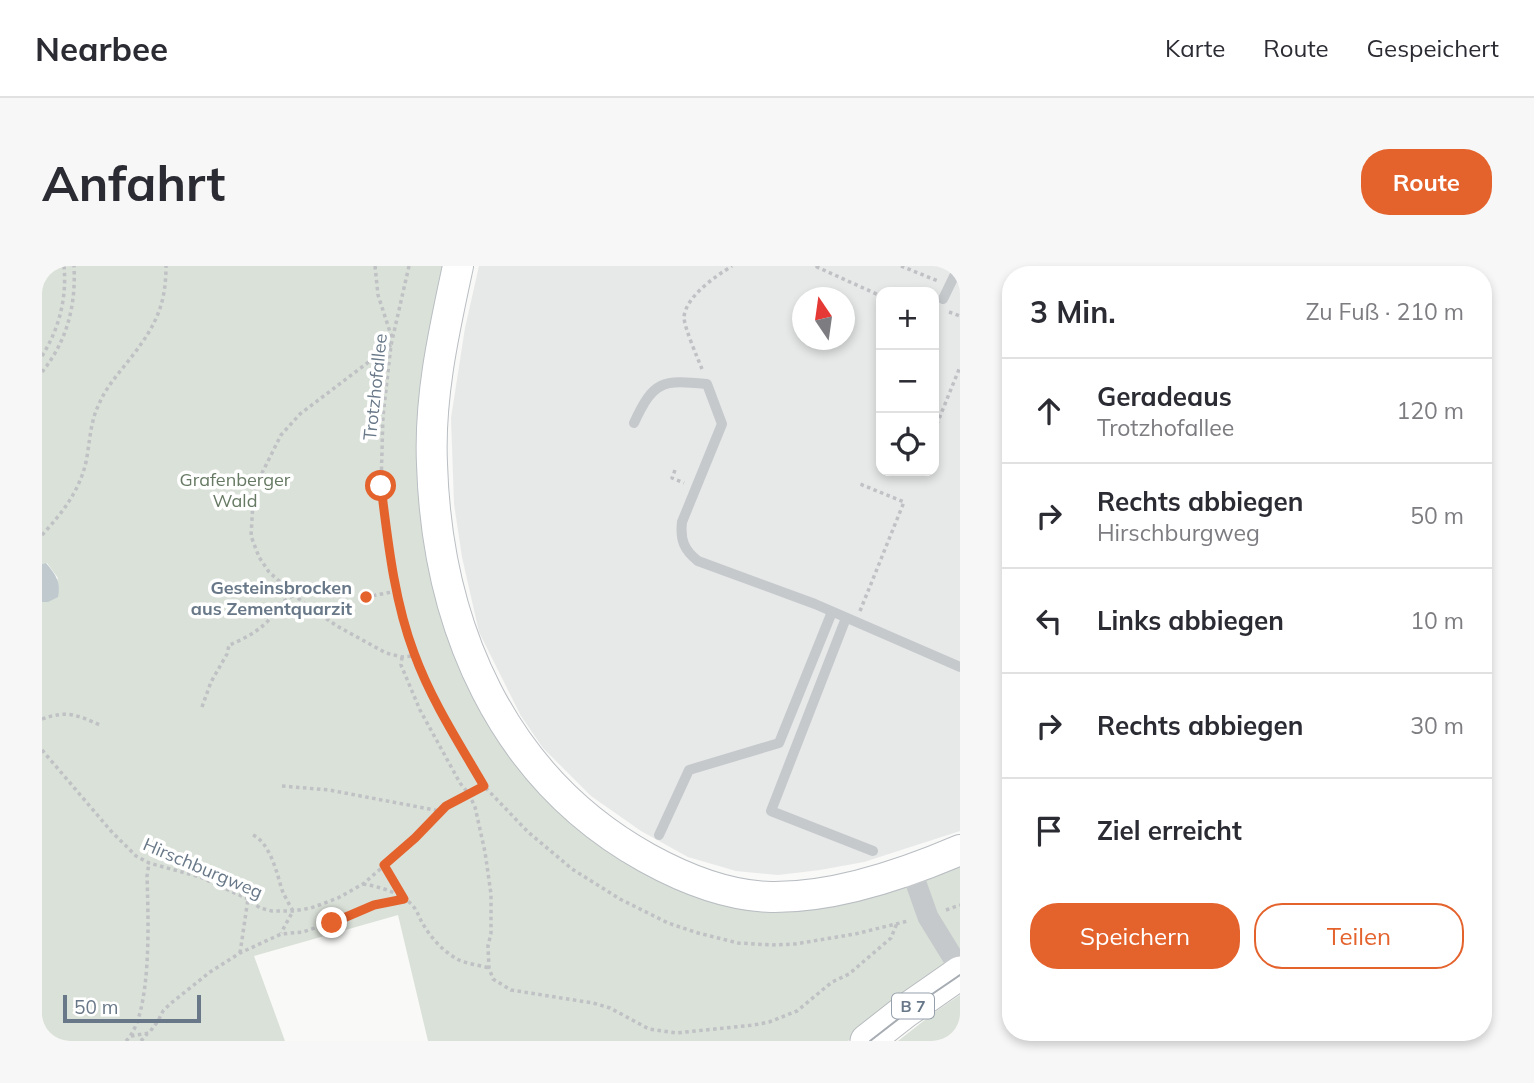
<!DOCTYPE html>
<html lang="de">
<meta charset="utf-8">
<style>
body{margin:0;font-family:Mulish,sans-serif;background:#f7f7f7;color:#2b2b33}
.controls{position:absolute;right:21px;top:21px;display:grid;overflow:hidden;border-radius:14px;box-shadow:0 4px 10px #0003}
.controls button{width:63px;height:63px;display:grid;place-items:center;padding:0;border:0;border-bottom:2px solid #e1e1e2;background:#fff;color:#2b2b33;font:35px sans-serif}
.compass{position:absolute;left:750px;top:21px;width:63px;height:63px;border-radius:50%;background:#fff;box-shadow:0 4px 10px #0003;rotate:347deg}
.scale{position:absolute;left:21px;bottom:18px;width:138px;box-sizing:border-box;padding-left:7px;border:4px solid #687888;border-top:0;font-size:19px;line-height:24px;white-space:nowrap;color:#687888;-webkit-text-stroke:5px #fff;paint-order:stroke}
.stop{position:absolute;width:21px;height:21px;margin:-16px;border:5px solid #e4622c;border-radius:50%;background:#fff}
.stop.end{background:#e4622c;border-color:#fff;box-shadow:0 2px 7px #0008}
.list{margin:0;padding:0;list-style:none}
h2{display:flex;justify-content:space-between;align-items:center;height:91px;margin:0;padding:0 28px;font-size:30px}
h2 small{font-size:23px;font-weight:400;color:#7c7c81}
.list li{display:grid;grid-template-columns:46px 1fr auto;gap:21px;align-items:center;box-sizing:border-box;height:105px;padding:0 28px;border-top:2px solid #e1e1e2}
.list b{display:block;font-size:26px;white-space:nowrap}
.list p{margin:0;font-size:23px;white-space:nowrap;color:#7c7c81}
.list em{font-size:23px;font-style:normal;color:#7c7c81}
.actions{display:flex;gap:14px;padding:21px 28px}
.actions a{flex:1;padding:16px 0;border:2px solid #e4622c;border-radius:28px;text-align:center;font-size:24px;color:#e4622c}
.actions .main{background:#e4622c;color:#fff}
.icon{flex:none;width:38px;height:38px;fill:none;stroke:currentColor;stroke-width:2;stroke-linecap:round;stroke-linejoin:round}
.map{position:relative;flex:none;width:918px;height:775px;overflow:hidden;border-radius:28px}
header{display:flex;align-items:center;gap:42px;box-sizing:border-box;height:98px;padding:0 35px;background:#fff;border-bottom:2px solid #e1e1e2}
header strong{font-size:33px}
nav{display:flex;gap:38px;margin-inline-start:auto;font-size:24px}
.intro{display:flex;align-items:center;justify-content:space-between;box-sizing:border-box;height:168px;padding:0 42px}
h1{margin:0;font-size:49px}
.button{padding:18px 32px;border-radius:28px;background:#e4622c;color:#fff;font-size:24px;font-weight:700}
main{display:flex;gap:42px;padding:0 42px}
aside{flex:1;background:#fff;border-radius:28px;box-shadow:0 4px 10px #0003}
.map>svg:first-child{display:block}
.built{fill:#e7e8e8;fill-rule:evenodd}
.green{fill:#dae1d8}
.water{fill:#c0c9ce}
.lines{fill:none;stroke-linecap:round;stroke-linejoin:round}
.secondary-casing{stroke:#b9bec3;stroke-width:32}
.primary-casing{stroke:#b8bcc0;stroke-width:35}
.path{stroke:#bfc1c4;stroke-width:3.5;stroke-dasharray:3.5 3.5;stroke-linecap:butt}
.lane{stroke:#c5c9cc;stroke-width:10}
.street{stroke:#c5c9cc;stroke-width:21}
.secondary{stroke:#fff;stroke-width:30}
.primary{stroke:#fff;stroke-width:33}
.tram{stroke:#a7adb3;stroke-width:2}
.route{stroke:#e4622c;stroke-width:9}
.poi-dot{fill:#e4622c;stroke:#fff;stroke-width:2.5}
.labels{text-anchor:middle;dominant-baseline:central;stroke-width:7;stroke-linejoin:round;paint-order:stroke}
.shield{fill:#fff;stroke:#95a0ac;stroke-width:2}
.shield-label{font-size:16px;font-weight:bold;fill:#687888}
.street-label{font-size:18px;fill:#687888;stroke:#fff}
.park-label{font-size:18px;fill:#667a63;stroke:#fff}
.poi-label{font-size:18px;font-weight:bold;fill:#687888;stroke:#fff;text-anchor:end}
</style>
<header>
<strong>Nearbee</strong>
<nav><a>Karte</a><a>Route</a><a>Gespeichert</a></nav>
</header>
<div class="intro"><h1>Anfahrt</h1><a class="button">Route</a></div>
<main>
<div class="map">
<svg width="918" height="775" viewBox="0 0 918 775">
<rect width="100%" height="100%" fill="#f9f9f7"/>
<path class="built" d="M437 0H918V565L822 596 778 604 736 609 694 605 646 591 599 565 549 530 501 482 479 450 437 366 420 291 412 238 409 152 423 62ZM839 26H892V205H839ZM760 32H802V74H760Z"/>
<g class="green">
<path d="M0 0H411L390 264 492 508 682 631 918 590V693L880 717 806 775H386L356 649 212 690 243 775H0V336H6L16 312 5 297 0 298Z"/>
<path d="M918 729V775H856L893 746Z"/>
</g>
<path class="water" d="M4 297C14 309 19 316 16 331L6 336H0V298Z"/>
<g class="lines">
<g class="secondary-casing">
<path id="secondary" d="M416 0C402 65 387 131 390 198 395 359 459 511 605 592 643 613 685 630 729 631 790 632 862 608 918 584"/>
</g>
<g class="primary-casing">
<path id="primary" d="M825 775 862 746 918 707"/>
</g>
<g class="path">
<path d="M333 0 336 29 350 72"/>
<path d="M367 0 349 79 341 150 339 220 346 271 355 325 365 366 373 390 409 464 442 520 486 566 530 603 578 633 626 657 656 667 696 677 730 679 753 678 813 668 866 655"/>
<path d="M775 0V1L839 30"/>
<path d="M859 0 896 15"/>
<path d="M907 46 918 50"/>
<path d="M349 79 258 148 239 169 216 215 211 236 209 270 217 291 227 306 264 339 295 360 344 387 360 391 373 390"/>
<path d="M0 90C17 63 25 32 22 0"/>
<path d="M660 103C656 93 642 61 642 51 644 30 674 10 690 0"/>
<path d="M0 106C25 75 34 40 32 0"/>
<path d="M892 165 918 101"/>
<path d="M633 204 630 212 642 217"/>
<path d="M0 269C20 247 37 226 44 196 48 176 48 156 57 138 65 119 79 105 91 89 114 59 124 38 124 0"/>
<path d="M324 331 355 325"/>
<path d="M818 345 862 236 818 218"/>
<path d="M360 391 359 399 378 444 418 517 427 528 433 541 443 586 449 628V667L446 680 447 702 451 713 469 724 551 737 568 742 607 763 634 767 712 759 727 756 755 745 790 716 807 708 849 672 855 657"/>
<path d="M160 441 169 416 185 388 187 379C205 372 229 359 236 339L252 329"/>
<path d="M0 453C25 444 35 449 58 459"/>
<path d="M0 484 69 565 94 590 107 597 158 611 206 633 218 642 230 645H251L269 642 296 632 321 618 374 572 404 540 442 520"/>
<path d="M240 520 287 524 398 545"/>
<path d="M211 569C228 577 235 607 240 624 243 631 247 638 251 645L239 667"/>
<path d="M342 599 361 631"/>
<path d="M321 618C338 621 358 626 370 639 376 645 377 652 381 658 389 672 401 685 415 693 424 698 437 699 447 702"/>
<path d="M904 644 918 639"/>
<path d="M198 687 206 633"/>
<path d="M89 770 107 767 116 755 121 745 128 738 168 706 198 687 239 668 261 666 308 650 321 642 332 639 362 633"/>
<path d="M84 775C111 749 106 647 105 610L107 597"/>
<path d="M99 775 105 768"/>
</g>
<g class="lane">
<path d="M901 33 917 0"/>
<path d="M592 157C612 114 620 114 665 118L680 158 640 256C638 274 642 284 656 295L773 338 918 401"/>
<path d="M804 352 729 545 831 585"/>
<path d="M617 569 647 504 737 477 790 346"/>
</g>
<path class="street" d="M869 603 886 651 918 703"/>
<use href="#secondary" class="secondary"/>
<use href="#primary" class="primary"/>
<path class="tram" d="M828 775 877 737 918 709"/>
</g>
<g class="lines">
<path class="route" d="M290 657 332 639 362 633 342 599 373 572 404 540 442 520C417 477 389 434 372 387 352 334 346 276 339 220"/>
</g>
<circle class="poi-dot" cx="324" cy="331" r="7"/>
<g class="labels">
<rect class="shield" x="850" y="727.5" width="42" height="25" rx="5"/>
<g class="shield-label">
<text x="871" y="740">B 7</text>
</g>
<g class="street-label">
<text transform="translate(333 121) rotate(-84)">Trotzhofallee</text>
<text transform="translate(161 602) rotate(23)">Hirschburgweg</text>
</g>
<g class="park-label">
<text x="193" y="213">Grafenberger<tspan x="193" dy="21">Wald</tspan></text>
</g>
<g class="poi-label">
<text x="310" y="321">Gesteinsbrocken<tspan x="310" dy="21">aus Zementquarzit</tspan></text>
</g>
</g>
</svg>
<div class="controls">
<button>+</button>
<button>−</button>
<button><svg class="icon" aria-label="locate" viewBox="0 0 24 24"><circle cx="12" cy="12" r="6"/><path d="M12 2v4M12 18v4M2 12h4M18 12h4"/></svg></button>
</div>
<svg class="compass" viewBox="-18 -18 36 36"><path d="M0-13l5 13h-10z" fill="#e53935"/><path d="M0 13l5-13h-10z" fill="#7c7c81"/></svg>
<div class="scale">50 m</div>
<div class="stop" style="left:339px;top:220px"></div>
<div class="stop end" style="left:290px;top:657px"></div>
</div>
<aside>
<h2>3 Min.<small>Zu Fuß · 210 m</small></h2>
<ul class="list">
<li><svg class="icon" aria-label="ahead" viewBox="0 0 24 24"><path d="M12 20V5M6 11l6-6 6 6"/></svg><div><b>Geradeaus</b><p>Trotzhofallee</p></div><em>120 m</em></li>
<li><svg class="icon" aria-label="right" viewBox="0 0 24 24"><path d="M7 20v-9h11M14 6l5 5-5 5"/></svg><div><b>Rechts abbiegen</b><p>Hirschburgweg</p></div><em>50 m</em></li>
<li><svg class="icon" aria-label="left" viewBox="0 0 24 24"><path d="M17 20v-9H6M10 6l-5 5 5 5"/></svg><div><b>Links abbiegen</b></div><em>10 m</em></li>
<li><svg class="icon" aria-label="right" viewBox="0 0 24 24"><path d="M7 20v-9h11M14 6l5 5-5 5"/></svg><div><b>Rechts abbiegen</b></div><em>30 m</em></li>
<li><svg class="icon" aria-label="arrive" viewBox="0 0 24 24"><path d="M6 21V4h12l-3 4 3 4H6"/></svg><div><b>Ziel erreicht</b></div></li>
</ul>
<div class="actions"><a class="main">Speichern</a><a>Teilen</a></div>
</aside>
</main>
